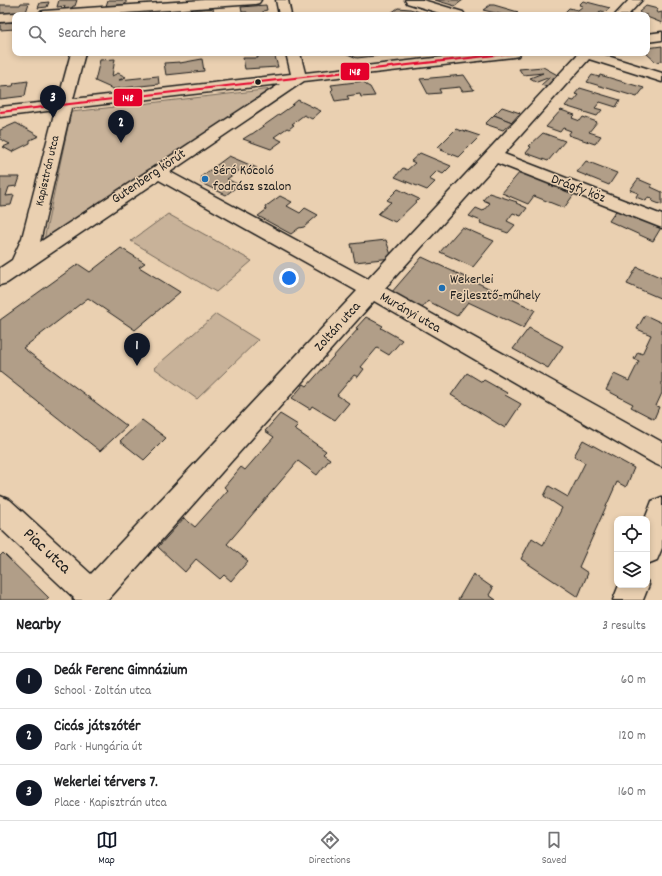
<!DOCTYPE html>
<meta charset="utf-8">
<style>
body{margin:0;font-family:Dekko,sans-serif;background:#f2f2f2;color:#202124}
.controls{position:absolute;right:12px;bottom:12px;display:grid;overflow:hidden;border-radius:8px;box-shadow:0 2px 6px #0003}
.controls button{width:36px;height:36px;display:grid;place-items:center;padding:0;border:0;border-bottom:1px solid #e0e0e0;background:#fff;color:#202124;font:20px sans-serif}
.you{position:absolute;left:289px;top:278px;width:14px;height:14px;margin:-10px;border:3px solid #fff;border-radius:50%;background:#1a73e8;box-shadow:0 0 0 6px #1a73e833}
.badge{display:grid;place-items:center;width:26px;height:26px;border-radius:50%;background:#111827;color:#fff;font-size:13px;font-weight:700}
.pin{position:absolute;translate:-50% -33px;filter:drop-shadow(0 1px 2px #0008)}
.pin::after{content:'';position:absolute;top:21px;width:14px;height:12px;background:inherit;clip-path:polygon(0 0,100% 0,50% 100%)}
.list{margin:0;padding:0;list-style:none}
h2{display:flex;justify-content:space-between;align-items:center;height:52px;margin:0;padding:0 16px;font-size:17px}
h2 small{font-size:13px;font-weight:400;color:#757577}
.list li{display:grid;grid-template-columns:26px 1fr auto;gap:12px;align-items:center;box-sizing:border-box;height:56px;padding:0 16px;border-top:1px solid #e0e0e0}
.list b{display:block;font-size:15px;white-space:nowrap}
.list p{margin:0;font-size:13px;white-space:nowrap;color:#757577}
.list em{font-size:13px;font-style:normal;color:#757577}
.icon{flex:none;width:22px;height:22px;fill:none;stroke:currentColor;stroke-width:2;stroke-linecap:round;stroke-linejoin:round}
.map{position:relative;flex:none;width:662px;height:600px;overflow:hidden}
.search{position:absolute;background:#fff;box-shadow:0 2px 6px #0003;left:12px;right:12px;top:12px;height:44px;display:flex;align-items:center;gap:10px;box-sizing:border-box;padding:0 14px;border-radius:8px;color:#757577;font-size:15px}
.sheet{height:220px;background:#fff}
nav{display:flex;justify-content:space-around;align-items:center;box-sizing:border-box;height:56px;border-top:1px solid #e0e0e0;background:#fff;font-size:11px;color:#757577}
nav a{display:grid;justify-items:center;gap:2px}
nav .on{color:#111827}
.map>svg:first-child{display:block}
.green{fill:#c8b299;stroke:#72675a}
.building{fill:#b19e88;stroke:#1c1c1c}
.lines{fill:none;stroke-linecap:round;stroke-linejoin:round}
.minor-casing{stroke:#1c1c1c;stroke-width:3}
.minor{fill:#ead0b1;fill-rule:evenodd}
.bus-1-casing{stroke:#ead0b1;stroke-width:3}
.bus-1{fill:#e4002b;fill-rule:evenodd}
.bus-dot{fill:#1c1c1c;stroke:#ead0b1;stroke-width:1.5}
.poi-dot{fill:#1f6fb2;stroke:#ead0b1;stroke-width:1.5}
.labels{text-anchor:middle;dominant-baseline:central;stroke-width:3;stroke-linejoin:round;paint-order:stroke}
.far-street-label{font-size:12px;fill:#1c1c1c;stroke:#ead0b1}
.poi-label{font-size:14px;fill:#1c1c1c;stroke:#ead0b1;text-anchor:start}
.street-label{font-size:14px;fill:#1c1c1c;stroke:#ead0b1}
.near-street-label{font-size:17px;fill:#1c1c1c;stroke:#ead0b1}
.line-badge{stroke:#ead0b1;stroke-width:1.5}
.badge-label{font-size:11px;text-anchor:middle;font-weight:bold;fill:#fff}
</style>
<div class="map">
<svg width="662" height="600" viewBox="0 0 662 600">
<rect width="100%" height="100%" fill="#ead0b1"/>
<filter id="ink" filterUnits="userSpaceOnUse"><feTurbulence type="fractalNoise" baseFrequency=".025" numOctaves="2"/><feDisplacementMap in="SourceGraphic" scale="8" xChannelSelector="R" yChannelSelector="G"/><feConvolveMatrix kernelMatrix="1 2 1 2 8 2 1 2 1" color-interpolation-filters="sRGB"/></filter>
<g filter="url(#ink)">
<g class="green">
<path d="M272 89 44 240 71 112Z"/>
<path d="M168 214 252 261 216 292 131 241Z"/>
<path d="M216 314 258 340 197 399 154 368Z"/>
</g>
<g class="building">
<path d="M59 0H77L75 6H73L72 8 64 9 65 6 57 7Z"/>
<path d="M108 0H126V4L121 5 106 6Z"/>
<path d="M435 0H463L455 6Z"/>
<path d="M583 1 610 8 605 12 601 11 597 15H576L565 12 569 8 578 10 583 6 579 5Z"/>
<path d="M49 2 47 7 38 8 40 3Z"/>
<path d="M21 3H29L26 12 0 14V5H20Z"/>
<path d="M266 5 267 10 263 11 264 15H248L247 12H242L241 7Z"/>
<path d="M490 5H494L518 12 516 13 518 14 516 15H504L483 10Z"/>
<path d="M646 6 658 9 656 12 658 13 662 12V23L647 17V15H642H643L639 12Z"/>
<path d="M213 8 214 15H181V13H185V10Z"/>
<path d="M398 8 410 9 430 15H388Z"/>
<path d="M181 12V15H153V14Z"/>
<path d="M15 22V29L0 30V23Z"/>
<path d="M662 46V61L656 62 647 54V48Z"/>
<path d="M257 53H274L278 67 245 69 243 58H258Z"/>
<path d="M345 53H401L357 58Z"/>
<path d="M115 59 112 76 118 73 126 77 119 80 158 76 159 84 113 89 95 81 100 60Z"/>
<path d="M202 59 204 71 166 75 164 63 180 62V63Z"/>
<path d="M543 67 563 78 553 89 541 85 550 77 537 82 530 78 543 73 523 75 519 69Z"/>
<path d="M464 75 474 90 462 91 460 87 439 89 441 93 428 94 420 79Z"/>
<path d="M592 75 599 77 600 75 644 88 637 97 587 82Z"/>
<path d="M28 81 25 96 0 99V87L13 86 14 83Z"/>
<path d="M364 81 366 85 370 87 375 96 361 97 360 94 347 96 349 99 335 101 331 91 333 89 331 85Z"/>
<path d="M580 88 620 100 616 107 600 102 595 108 602 110 597 116 565 106 570 100 574 101 579 95 575 94Z"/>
<path d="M298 100 321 111 312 119 304 115 292 124 294 125 289 129 287 128 274 137 282 141 271 149 243 139 251 134H252L293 105H292Z"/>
<path d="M502 107 520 113 512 122 494 115Z"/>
<path d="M561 110 575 115 572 118 580 121 583 117 597 122 589 132 601 136 595 144 568 135 571 131 563 128 560 132 546 127Z"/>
<path d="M494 115 512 122 503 130 485 124Z"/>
<path d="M16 123 39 136 30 140V143L12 152 3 147 10 144 0 139V130Z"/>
<path d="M456 129 461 131 462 130 480 136 459 157 441 150 443 149 438 147Z"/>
<path d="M543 133 565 141 548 161 526 153 531 147 529 146Z"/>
<path d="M420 153 451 166 443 174 437 171 429 179 435 182 427 190 395 177 403 168 407 170 415 163 411 161Z"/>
<path d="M229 156 257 168 250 174 240 170 227 179 239 185 226 195 201 183 202 176Z"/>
<path d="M586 161 617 173 609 185 577 172Z"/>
<path d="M520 172 577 190 564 208 534 196 528 204 502 193Z"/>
<path d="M0 177H20L17 186 9 187 6 196 14 195 11 205 0 206Z"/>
<path d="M638 179 652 185 651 187 662 192V205L652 201 653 199 648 197 646 201 636 197 638 193 630 190Z"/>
<path d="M398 189 419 199 395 222 378 214 391 202 387 200Z"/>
<path d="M489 193 517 202 516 203 527 208 521 216 513 213 507 221 515 225 508 233 480 223 481 221 469 216 476 208 483 211 490 203 483 200Z"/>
<path d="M280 196 292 202 287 206 300 213 305 208 318 215 304 227 299 228 291 234 258 216 266 210 265 207Z"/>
<path d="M618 208 662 226 653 241 609 221Z"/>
<path d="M462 227 494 241 473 267 440 252Z"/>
<path d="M386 240 392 258 355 262 351 244Z"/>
<path d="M121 248 145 263 139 267 180 292 135 330 88 298 23 348 127 426 100 451 0 372V320L78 264 90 272Z"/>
<path d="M422 257 480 284 535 310 523 328 468 302 457 316 428 301 422 308 391 293Z"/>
<path d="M637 267 662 278V299L627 284Z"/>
<path d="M645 315 662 323V393L656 406 659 407 654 419 631 407 633 404 606 390 614 374 629 381 639 361 634 359 638 352 642 354 651 335 637 329Z"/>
<path d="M366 317 383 326 381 328 402 340 389 355 377 348 361 367 364 369 358 377 354 375 337 395 349 403 335 420 312 406 310 409 292 398 304 384 307 386 358 329 356 328Z"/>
<path d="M529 328 563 346 548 368 513 349Z"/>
<path d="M467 373 482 382 484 380 507 393 505 395 521 404 505 428 451 395Z"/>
<path d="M280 414 298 425 294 429 326 451 323 454 330 459 317 475 298 461 227 544 248 561 231 581 224 575 220 579 196 559 185 572 158 547 184 518 195 527 228 490 224 487 241 467 245 470 274 437 265 431Z"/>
<path d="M142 420 166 438 144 460 120 441Z"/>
<path d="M583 440 634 468 626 487 617 482 579 567 588 573 578 597 521 559 532 538 543 545 562 508 544 496 549 486 568 497 585 463 574 456Z"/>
<path d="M3 553 49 598 47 600H0V556Z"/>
<path d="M473 574 493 588 489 595 496 600H458Z"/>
</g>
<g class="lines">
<g class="minor-casing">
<g id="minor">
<path d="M204 0H261L259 3 255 4 96 15H38L40 12 44 11Z"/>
<path d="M276 0H288L291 15H279Z"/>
<path d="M405 0H423L463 12 465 15H446L407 3Z"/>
<path d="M629 0H642L628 15H615Z"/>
<path d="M15 13 20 15H15V21L0 22V14Z"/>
<path d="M662 32V40L647 42V34Z"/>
<path d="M71 53H85L73 99 291 74 286 53H300L305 73 477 53H520L518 56 513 57 304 81 170 172 368 279 578 54 577 53H598L662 73V82L589 59 504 154 662 215V228L497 163 385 288 662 442V467L653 463 374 301 108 600H73L74 598 0 528V496L10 500 91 574 357 291 159 180 7 283 0 285V268L12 260 22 238 55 110 0 117V107L58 101ZM280 84 40 242 71 108Z"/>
<path d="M662 497V548L657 560 647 564V519H645L652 501Z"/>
<path d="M647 581 649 585 643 600H613L619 585H647Z"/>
</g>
</g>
<use href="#minor" class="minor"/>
<g class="bus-1-casing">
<path id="bus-1" d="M503 53H515L513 54 0 113V111Z"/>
</g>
<use href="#bus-1" class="bus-1"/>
</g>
</g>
<circle class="bus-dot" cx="258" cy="82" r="3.5"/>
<g class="poi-dot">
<circle cx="205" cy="179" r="4"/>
<circle cx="442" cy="288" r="4"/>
</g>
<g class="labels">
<g class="far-street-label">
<text transform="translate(48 171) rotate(-77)">Kapisztrán utca</text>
</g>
<g class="poi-label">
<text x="213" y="171">Séró Kócoló<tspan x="213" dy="16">fodrász szalon</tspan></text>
<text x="450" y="280">Wekerlei<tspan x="450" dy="16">Fejlesztő-műhely</tspan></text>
</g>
<g class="street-label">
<text transform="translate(149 177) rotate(-34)">Gutenberg körút</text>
<text transform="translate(578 189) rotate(21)">Drágfy köz</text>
<text transform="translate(410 313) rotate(30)">Murányi utca</text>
<text transform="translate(338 327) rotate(-48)">Zoltán utca</text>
</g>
<g class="near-street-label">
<text transform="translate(46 552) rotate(43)">Piac utca</text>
</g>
</g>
<g class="line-badge">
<rect x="340" y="62" width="30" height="19" rx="4" fill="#e4002b"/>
<rect x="113" y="88" width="30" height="19" rx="4" fill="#e4002b"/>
</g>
<g class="badge-label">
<text x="355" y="75">148</text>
<text x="128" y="101">148</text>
</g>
</svg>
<div class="controls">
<button><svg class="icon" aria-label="locate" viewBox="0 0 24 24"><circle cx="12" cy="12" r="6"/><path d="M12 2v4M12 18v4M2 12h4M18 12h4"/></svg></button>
<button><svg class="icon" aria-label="layers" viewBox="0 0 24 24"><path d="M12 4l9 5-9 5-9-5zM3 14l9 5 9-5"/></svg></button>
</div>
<div class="you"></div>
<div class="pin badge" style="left:137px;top:366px">1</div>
<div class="pin badge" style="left:121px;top:143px">2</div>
<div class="pin badge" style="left:53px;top:118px">3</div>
<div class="search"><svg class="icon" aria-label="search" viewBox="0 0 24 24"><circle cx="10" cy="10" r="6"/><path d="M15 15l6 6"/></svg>Search here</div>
</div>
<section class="sheet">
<h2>Nearby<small>3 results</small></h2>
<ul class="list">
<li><span class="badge">1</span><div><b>Deák Ferenc Gimnázium</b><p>School · Zoltán utca</p></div><em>60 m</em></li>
<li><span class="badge">2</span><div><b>Cicás játszótér</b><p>Park · Hungária út</p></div><em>120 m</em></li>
<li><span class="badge">3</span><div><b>Wekerlei térvers 7.</b><p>Place · Kapisztrán utca</p></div><em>160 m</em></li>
</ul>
</section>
<nav>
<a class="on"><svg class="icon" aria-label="map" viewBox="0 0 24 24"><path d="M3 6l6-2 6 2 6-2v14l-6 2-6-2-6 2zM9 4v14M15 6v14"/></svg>Map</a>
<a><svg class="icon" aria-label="directions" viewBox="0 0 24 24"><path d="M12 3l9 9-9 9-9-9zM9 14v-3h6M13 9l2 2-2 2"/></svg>Directions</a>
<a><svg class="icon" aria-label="saved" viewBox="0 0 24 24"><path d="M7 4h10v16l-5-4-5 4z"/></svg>Saved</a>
</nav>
